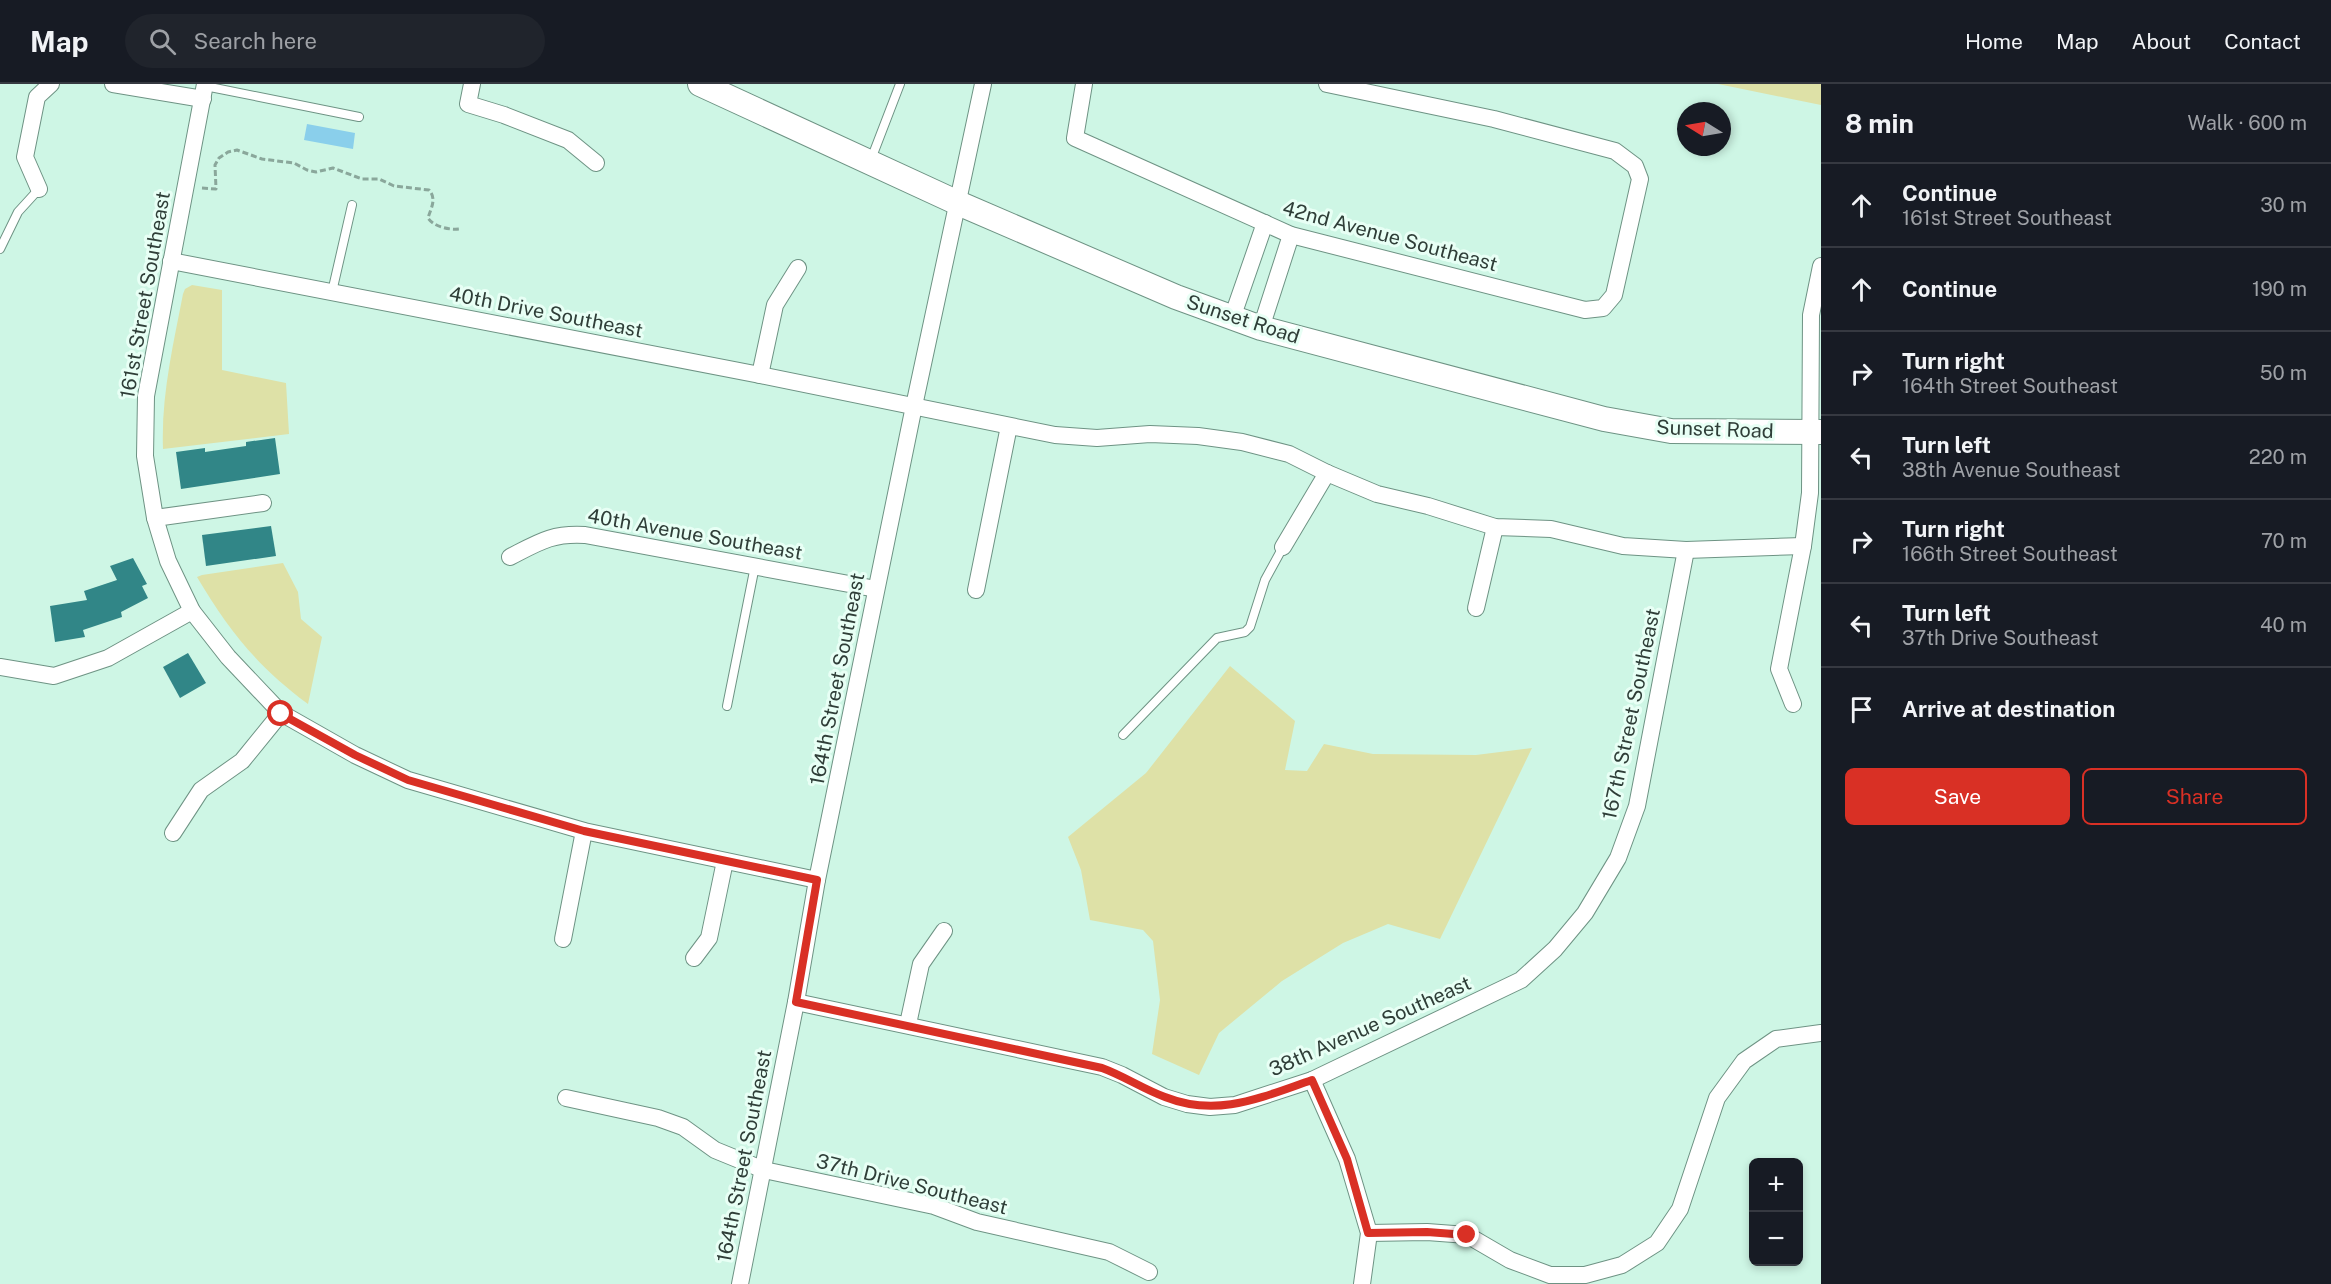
<!DOCTYPE html>
<meta charset="utf-8">
<style>
body{margin:0;font-family:"Public Sans",sans-serif;background:#20242c;color:#f1f3f6}
.controls{position:absolute;right:18px;bottom:18px;display:grid;overflow:hidden;border-radius:9px;box-shadow:0 3px 9px #0003}
.controls button{width:54px;height:54px;display:grid;place-items:center;padding:0;border:0;border-bottom:2px solid #363941;background:#171b24;color:#f1f3f6;font:30px sans-serif}
.compass{position:absolute;left:1677px;top:18px;width:54px;height:54px;border-radius:50%;background:#171b24;box-shadow:0 3px 9px #0003;rotate:281deg}
.stop{position:absolute;width:18px;height:18px;margin:-14px;border:4px solid #d93025;border-radius:50%;background:#fff}
.stop.end{background:#d93025;border-color:#fff;box-shadow:0 2px 6px #0008}
.list{margin:0;padding:0;list-style:none}
h2{display:flex;justify-content:space-between;align-items:center;height:78px;margin:0;padding:0 24px;font-size:26px}
h2 small{font-size:20px;font-weight:400;color:#9ea1a6}
.list li{display:grid;grid-template-columns:39px 1fr auto;gap:18px;align-items:center;box-sizing:border-box;height:84px;padding:0 24px;border-top:2px solid #363941}
.list b{display:block;font-size:22px;white-space:nowrap}
.list p{margin:0;font-size:20px;white-space:nowrap;color:#9ea1a6}
.list em{font-size:20px;font-style:normal;color:#9ea1a6}
.actions{display:flex;gap:12px;padding:18px 24px}
.actions a{flex:1;padding:14px 0;border:2px solid #d93025;border-radius:9px;text-align:center;font-size:21px;color:#d93025}
.actions .main{background:#d93025;color:#fff}
.icon{flex:none;width:33px;height:33px;fill:none;stroke:currentColor;stroke-width:2;stroke-linecap:round;stroke-linejoin:round}
.map{position:relative;flex:none;width:1821px;height:1200px;overflow:hidden}
header{display:flex;align-items:center;gap:36px;box-sizing:border-box;height:84px;padding:0 30px;background:#171b24;border-bottom:2px solid #363941}
header strong{font-size:28px}
nav{display:flex;gap:33px;margin-inline-start:auto;font-size:21px}
.search{width:420px;height:54px;background:#20242c;display:flex;align-items:center;gap:15px;box-sizing:border-box;padding:0 21px;border-radius:33px;color:#9ea1a6;font-size:22px}
main{display:flex}
aside{flex:1;background:#171b24}
.map>svg:first-child{display:block}
.green{fill:#dee1a7}
.water{fill:#8acfeb}
.building{fill:#318687}
.lines{fill:none;stroke-linecap:round;stroke-linejoin:round}
.lane-casing{stroke:#6e9384;stroke-width:10}
.street-casing{stroke:#6e9384;stroke-width:18}
.secondary-casing{stroke:#6e9384;stroke-width:26}
.path{stroke:#8aa79b;stroke-width:3;stroke-dasharray:6 3;stroke-linecap:butt}
.lane{stroke:#fff;stroke-width:8}
.street{stroke:#fff;stroke-width:16}
.secondary{stroke:#fff;stroke-width:24}
.route{stroke:#d93025;stroke-width:8}
.labels{text-anchor:middle;dominant-baseline:central;stroke-width:6;stroke-linejoin:round;paint-order:stroke}
.street-label{font-size:20px;fill:#2f3e38;stroke:#e8fff5}
</style>
<header>
<strong>Map</strong>
<div class="search"><svg class="icon" aria-label="search" viewBox="0 0 24 24"><circle cx="10" cy="10" r="6"/><path d="M15 15l6 6"/></svg>Search here</div>
<nav><a>Home</a><a>Map</a><a>About</a><a>Contact</a></nav>
</header>
<main>
<div class="map">
<svg width="1821" height="1200" viewBox="0 0 1821 1200">
<rect width="100%" height="100%" fill="#cef6e5"/>
<g class="green">
<path d="M1718 0H1821V21Z"/>
<path d="M192 201 222 206V286L286 299 289 350 163 365C161 312 173 262 183 210L185 205Z"/>
<path d="M283 479 298 508 301 535 322 553 308 620C257 582 229 547 197 493L202 491Z"/>
<path d="M1230 582 1295 637 1285 686 1307 687 1324 660 1373 670 1476 671 1532 664 1440 855 1388 840 1343 859 1282 897 1219 949 1199 991 1152 970 1160 916 1153 857 1143 846 1090 836 1081 786 1068 753 1146 689Z"/>
</g>
<path class="water" d="M307 40 355 49 353 65 304 56Z"/>
<g class="building">
<path d="M275 354 280 390 181 405 176 368 205 364V368L246 362V358Z"/>
<path d="M271 442 276 472 206 482 202 451Z"/>
<path d="M133 474 147 500 142 502 148 514 121 528 122 533 83 546 85 553 55 558 50 522 87 516 84 507 117 496 110 482Z"/>
<path d="M188 569 206 599 180 614 163 583Z"/>
</g>
<g class="lines">
<g class="lane-casing">
<g id="lane">
<path d="M205 2 359 33"/>
<path d="M870 78 900 0"/>
<path d="M0 165 18 128 39 105"/>
<path d="M332 208 352 121"/>
<path d="M727 622 755 482"/>
<path d="M1123 651 1217 554 1245 548 1250 543 1265 496 1283 463"/>
</g>
</g>
<g class="street-casing">
<g id="street">
<path d="M113 0 203 15"/>
<path d="M205 0 146 312 145 372 155 434 168 477 192 527 228 573 281 629 355 671 408 696 584 747 817 796"/>
<path d="M472 0 468 20 504 31 568 56 596 79"/>
<path d="M1084 0 1075 54 1291 151 1585 226 1603 224 1614 211 1640 95 1635 82 1615 67 1494 35 1327 0"/>
<path d="M39 105 25 73 37 13 51 0"/>
<path d="M171 177 760 291 1055 351 1097 354 1150 350 1198 352 1242 358 1289 370 1327 389 1377 410 1428 422 1495 443 1551 445 1623 462 1686 466 1803 462"/>
<path d="M1232 234 1265 139"/>
<path d="M1261 244 1291 151"/>
<path d="M760 291 775 221 798 184"/>
<path d="M155 434 263 419"/>
<path d="M1283 463 1327 389"/>
<path d="M510 473C539 458 552 449 585 451L876 505"/>
<path d="M976 506 1009 342"/>
<path d="M1476 524 1495 443"/>
<path d="M0 583 54 592 108 574 192 527"/>
<path d="M1793 620 1779 585 1803 462 1810 409 1811 231 1821 182"/>
<path d="M173 749 201 706 242 677 281 629"/>
<path d="M563 855 584 747"/>
<path d="M694 874 709 854 725 777"/>
<path d="M796 918 1102 983 1122 991 1164 1013 1187 1020 1210 1023 1235 1021 1312 996 1521 896 1555 865 1585 829 1618 774 1637 722 1686 466"/>
<path d="M908 940 921 880 944 847"/>
<path d="M1312 996 1347 1075 1369 1149 1362 1200"/>
<path d="M566 1014 658 1034 683 1043 715 1066 764 1086 934 1122 977 1138 1109 1168 1149 1188"/>
<path d="M1369 1149 1427 1148 1467 1151 1510 1176 1550 1191H1585L1622 1181 1657 1159 1680 1125 1717 1014 1744 977 1776 955 1821 949"/>
<path d="M740 1200 796 918 817 796 914 322 983 0"/>
</g>
</g>
<g class="secondary-casing">
<path id="secondary" d="M700 0 958 119 1176 213 1261 244 1604 335 1671 347 1821 348"/>
</g>
<path class="path" d="M202 104 216 105 215 81 219 74 228 68 237 66 262 75 294 79 307 86 316 88 333 84 362 95H379L394 102 429 106C437 115 431 124 428 134 434 143 449 146 459 145"/>
<use href="#lane" class="lane"/>
<use href="#street" class="street"/>
<use href="#secondary" class="secondary"/>
</g>
<g class="lines">
<path class="route" d="M281 630 355 671 408 696 584 747 817 796 796 918 1102 984C1124 992 1143 1005 1165 1013 1218 1034 1262 1013 1312 996L1347 1075 1368 1149 1427 1148 1467 1151"/>
</g>
<g class="labels">
<g class="street-label">
<text transform="translate(1390 152) rotate(15)">42nd Avenue Southeast</text>
<text transform="translate(145 211) rotate(-80)">161st Street Southeast</text>
<text transform="translate(546 228) rotate(11)">40th Drive Southeast</text>
<text transform="translate(1243 235) rotate(18)">Sunset Road</text>
<text transform="translate(1715 345) rotate(2)">Sunset Road</text>
<text transform="translate(695 450) rotate(10)">40th Avenue Southeast</text>
<text transform="translate(837 595) rotate(-79)">164th Street Southeast</text>
<text transform="translate(1631 630) rotate(-78)">167th Street Southeast</text>
<text transform="translate(1370 942) rotate(-24)">38th Avenue Southeast</text>
<text transform="translate(744 1072) rotate(-79)">164th Street Southeast</text>
<text transform="translate(912 1100) rotate(14)">37th Drive Southeast</text>
</g>
</g>
</svg>
<div class="controls">
<button>+</button>
<button>−</button>
</div>
<svg class="compass" viewBox="-18 -18 36 36"><path d="M0-13l5 13h-10z" fill="#e53935"/><path d="M0 13l5-13h-10z" fill="#9ea1a6"/></svg>
<div class="stop" style="left:281px;top:630px"></div>
<div class="stop end" style="left:1467px;top:1151px"></div>
</div>
<aside>
<h2>8 min<small>Walk · 600 m</small></h2>
<ul class="list">
<li><svg class="icon" aria-label="ahead" viewBox="0 0 24 24"><path d="M12 20V5M6 11l6-6 6 6"/></svg><div><b>Continue</b><p>161st Street Southeast</p></div><em>30 m</em></li>
<li><svg class="icon" aria-label="ahead" viewBox="0 0 24 24"><path d="M12 20V5M6 11l6-6 6 6"/></svg><div><b>Continue</b></div><em>190 m</em></li>
<li><svg class="icon" aria-label="right" viewBox="0 0 24 24"><path d="M7 20v-9h11M14 6l5 5-5 5"/></svg><div><b>Turn right</b><p>164th Street Southeast</p></div><em>50 m</em></li>
<li><svg class="icon" aria-label="left" viewBox="0 0 24 24"><path d="M17 20v-9H6M10 6l-5 5 5 5"/></svg><div><b>Turn left</b><p>38th Avenue Southeast</p></div><em>220 m</em></li>
<li><svg class="icon" aria-label="right" viewBox="0 0 24 24"><path d="M7 20v-9h11M14 6l5 5-5 5"/></svg><div><b>Turn right</b><p>166th Street Southeast</p></div><em>70 m</em></li>
<li><svg class="icon" aria-label="left" viewBox="0 0 24 24"><path d="M17 20v-9H6M10 6l-5 5 5 5"/></svg><div><b>Turn left</b><p>37th Drive Southeast</p></div><em>40 m</em></li>
<li><svg class="icon" aria-label="arrive" viewBox="0 0 24 24"><path d="M6 21V4h12l-3 4 3 4H6"/></svg><div><b>Arrive at destination</b></div></li>
</ul>
<div class="actions"><a class="main">Save</a><a>Share</a></div>
</aside>
</main>
